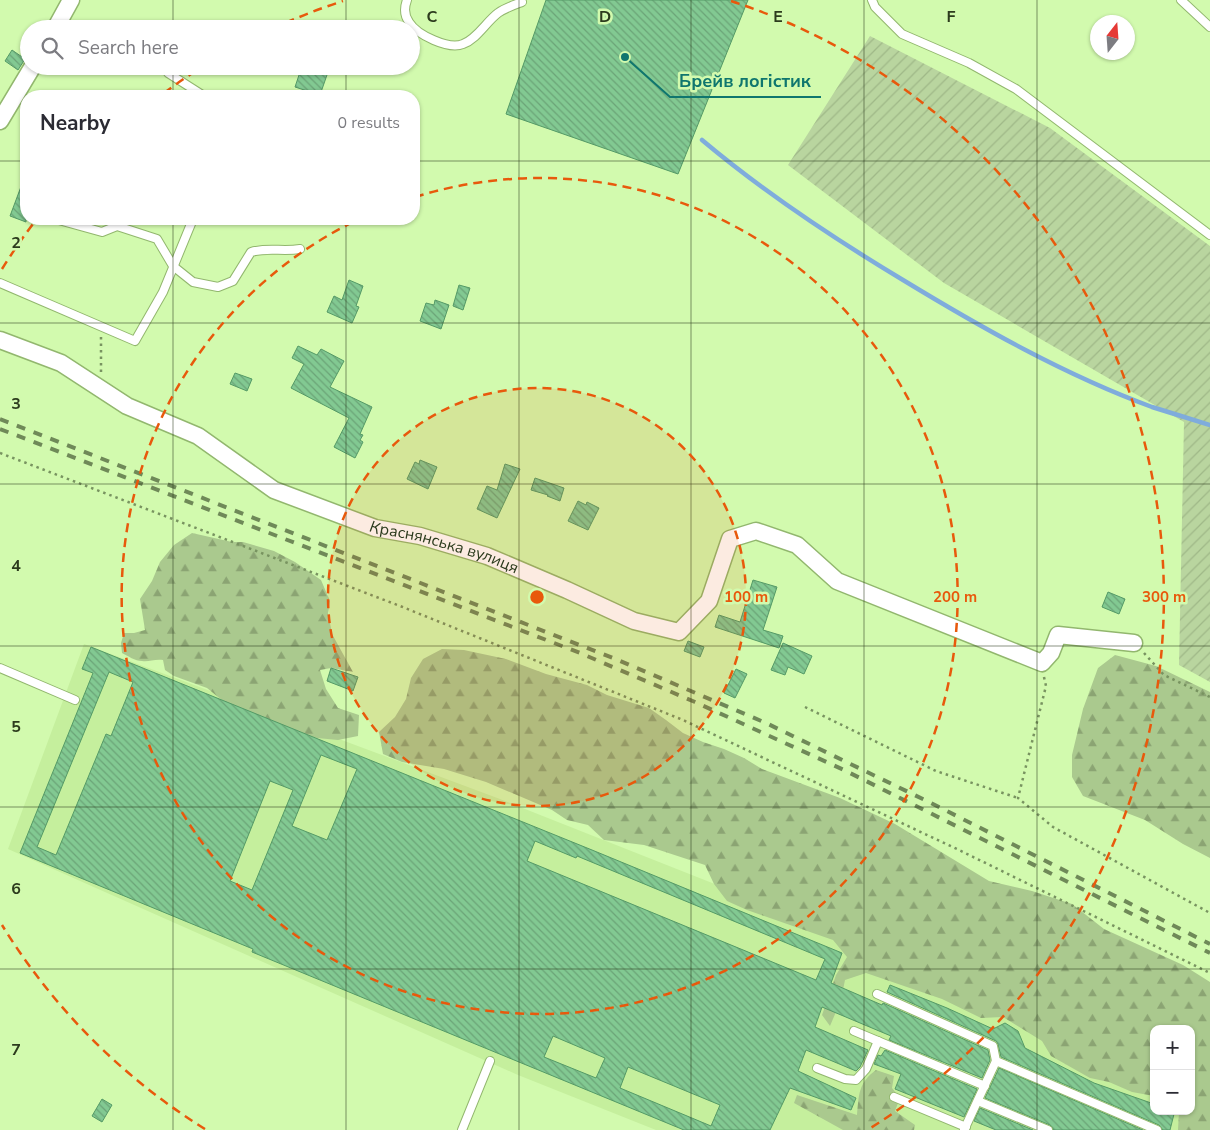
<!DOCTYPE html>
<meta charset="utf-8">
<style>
body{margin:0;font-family:"Nunito Sans",sans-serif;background:#f2f2f3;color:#2b2b33}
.controls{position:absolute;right:15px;bottom:15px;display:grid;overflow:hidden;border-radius:10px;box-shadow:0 1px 4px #0004}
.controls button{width:45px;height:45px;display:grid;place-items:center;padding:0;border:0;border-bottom:1px solid #e1e1e2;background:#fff;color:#2b2b33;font:25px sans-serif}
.compass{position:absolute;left:1090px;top:15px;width:45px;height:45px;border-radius:50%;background:#fff;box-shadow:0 1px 4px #0004;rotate:17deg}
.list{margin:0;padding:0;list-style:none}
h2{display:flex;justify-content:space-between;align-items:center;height:65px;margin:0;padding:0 20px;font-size:21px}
h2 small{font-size:16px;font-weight:400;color:#7c7c81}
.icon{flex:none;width:28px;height:28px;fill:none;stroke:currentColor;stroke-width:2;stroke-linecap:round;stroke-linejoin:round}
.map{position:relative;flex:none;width:1210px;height:1130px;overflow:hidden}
.search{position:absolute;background:#fff;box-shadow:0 1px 4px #0004;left:20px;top:20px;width:400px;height:55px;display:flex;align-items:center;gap:12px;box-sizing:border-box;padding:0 18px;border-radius:28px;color:#7c7c81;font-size:19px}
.panel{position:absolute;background:#fff;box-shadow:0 1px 4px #0004;left:20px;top:90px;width:400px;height:135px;border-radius:20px}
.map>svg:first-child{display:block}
.built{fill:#c5ef9d}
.forest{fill:url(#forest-firs)}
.garden{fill:url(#garden-furrows)}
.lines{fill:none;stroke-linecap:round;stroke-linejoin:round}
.stream{stroke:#7facdc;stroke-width:4.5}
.building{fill:url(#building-back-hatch);stroke:#549a66;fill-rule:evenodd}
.lane-casing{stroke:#92b76e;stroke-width:10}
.street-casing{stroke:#92b76e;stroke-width:19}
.path{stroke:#789360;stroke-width:2.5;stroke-dasharray:2.5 4;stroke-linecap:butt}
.lane{stroke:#fff;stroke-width:8}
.street{stroke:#fff;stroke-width:16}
.rail{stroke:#6f8958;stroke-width:4;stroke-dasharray:9 9;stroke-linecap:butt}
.grid{fill:none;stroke:#2c3b1d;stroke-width:1;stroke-opacity:0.55}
.ring{fill:none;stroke:#e8590c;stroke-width:2.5;stroke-dasharray:9 6}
.labels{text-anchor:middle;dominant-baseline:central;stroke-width:5;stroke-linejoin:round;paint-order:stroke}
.street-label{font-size:16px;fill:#2c3b1d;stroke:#d2faae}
.grid-label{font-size:16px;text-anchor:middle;font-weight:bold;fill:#2c3b1d;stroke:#d2faae;stroke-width:5;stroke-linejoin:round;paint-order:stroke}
.centre{fill:#e8590c;stroke:#d2faae;stroke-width:2.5}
.ring-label{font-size:15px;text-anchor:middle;font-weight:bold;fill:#e8590c;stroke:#d2faae;stroke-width:5;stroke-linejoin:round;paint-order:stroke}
.leader{fill:none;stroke:#0f766e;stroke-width:2}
.callout-dot{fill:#0f766e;stroke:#d2faae;stroke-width:2}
.callout-label{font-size:18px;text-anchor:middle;font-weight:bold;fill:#0f766e;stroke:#d2faae;stroke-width:5;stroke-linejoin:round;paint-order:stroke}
</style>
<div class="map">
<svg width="1210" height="1130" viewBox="0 0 1210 1130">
<defs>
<pattern id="forest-firs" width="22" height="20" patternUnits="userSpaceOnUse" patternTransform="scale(1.25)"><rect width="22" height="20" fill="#aac98e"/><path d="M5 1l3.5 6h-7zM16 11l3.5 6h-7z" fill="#8ba473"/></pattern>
<pattern id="garden-furrows" width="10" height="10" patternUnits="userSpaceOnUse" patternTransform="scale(1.25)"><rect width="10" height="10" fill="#b9d59f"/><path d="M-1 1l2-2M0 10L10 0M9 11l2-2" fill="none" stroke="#9fb888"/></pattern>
<pattern id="building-back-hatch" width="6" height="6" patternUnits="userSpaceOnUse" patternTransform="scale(1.25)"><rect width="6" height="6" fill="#82c992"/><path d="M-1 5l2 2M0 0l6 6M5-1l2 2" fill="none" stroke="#6ba477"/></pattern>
</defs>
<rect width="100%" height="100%" fill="#d2faae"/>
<path class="built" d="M84 644 500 799 793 915 1154 1085V1111H1191L1195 1104 1183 1130H656L518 1075 8 849Z"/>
<g class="forest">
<path d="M192 533 232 542H243L274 551 295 562 321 580 330 601 328 613 332 634 353 672 331 668 320 670 326 689 338 708 359 715 358 736 338 740 317 738 296 732 223 701 207 688 174 676 165 670 163 660C154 659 149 662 142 661 135 661 128 656 122 653L121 643 124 633H134L145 630 140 599 152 581 160 562 174 545Z"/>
<path d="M442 649 464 650 506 659 546 674 587 685 607 695 649 708 666 720 683 733 703 742 724 749 744 758 762 769 840 798 895 824 989 881 1032 891 1072 904 1104 929 1183 965 1210 982V1130H1178L1179 1111H1191V1029H1154V1096L1132 1092 1109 1082 1090 1078 1051 1056 1042 1041 1003 1017 981 1018 942 999 866 973 845 980 841 1000 830 1026 822 1015 836 975 847 957 833 940 747 910 727 901 714 884 705 865 644 845 604 840 588 825 567 820 552 810 486 782 444 769 402 762 383 754 379 732 395 717 406 699 411 678 423 659Z"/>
<path d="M1115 655 1156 666 1210 692V858L1183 844 1145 820 1083 796 1072 777V755L1083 709 1098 668Z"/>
<path d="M876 1070 894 1076 892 1088 900 1098 895 1111 915 1125 914 1130H843L794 1103 797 1095 857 1115C859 1095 858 1083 876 1070Z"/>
</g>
<path class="garden" d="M870 36 1050 128 1210 246V682L1179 665 1184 422 944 283 788 165Z"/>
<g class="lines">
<path class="stream" d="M702 140C765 193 833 238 903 280 982 328 1065 375 1152 407 1171 413 1191 419 1210 425"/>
</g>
<g class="building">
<path d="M546 0H748L678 174 506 114Z"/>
<path d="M12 50 25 59 18 70 5 61Z"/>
<path d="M302 66H312L328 72 320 95 295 87Z"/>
<path d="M25 176H26V222L10 216Z"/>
<path d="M349 280 363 286 356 306 359 307 352 323 327 312 334 296 342 300Z"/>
<path d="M459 285 470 288 463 310 453 306Z"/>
<path d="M435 300 449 305 441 329 420 321 426 303 434 305Z"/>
<path d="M298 346 317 355 321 349 344 361 330 387 372 407 360 434 363 435 360 440 363 442 355 458 334 447 349 418 291 388 304 364 292 358Z"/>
<path d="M235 373 252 379 247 391 230 384Z"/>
<path d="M420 460 437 467 428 489 407 479 415 462 419 464Z"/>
<path d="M505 464 520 469 497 518 477 509 487 486 497 490Z"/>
<path d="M535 478 564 488 560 501 547 496 548 495 531 490Z"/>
<path d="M578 501 586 505 587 502 599 508 588 530 568 521Z"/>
<path d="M753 580 777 587 763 630 783 636 779 648 715 627 719 615 740 622Z"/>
<path d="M1108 592 1125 599 1119 614 1102 607Z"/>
<path d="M688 641 704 647 700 657 684 651Z"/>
<path d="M783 643 812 656 804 674 788 667 785 675 771 670Z"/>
<path d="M91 647 592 850 842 953 831 983 882 1005 883 1003 988 1050 990 1060 982 1078 889 1040 891 1036 822 1007 815 1027 868 1050 860 1067 856 1071 806 1050 798 1071 856 1098 851 1110 790 1088 770 1130H684L252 952 253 949 20 853 93 673 82 669ZM109 672 133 682 111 736 106 734 56 855 37 847ZM321 755 357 769 327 840 292 826ZM270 781 293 790 252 890 230 881ZM535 841 576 858 577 856 825 959 816 980 527 861ZM553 1036 605 1058 596 1078 544 1057ZM628 1067 720 1105 711 1126 620 1088Z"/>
<path d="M331 668 358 677 353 691 327 681Z"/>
<path d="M736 669 747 674 735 698 724 693Z"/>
<path d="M890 985 947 1008 993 1029 1005 1023 1018 1031 1025 1048 1094 1083 1154 1104V1111H1169L1174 1114 1170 1130H1163L1159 1125 1001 1057 998 1044 996 1041 887 992Z"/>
<path d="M885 1050 977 1089 964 1117 895 1089 901 1074 874 1064 878 1055 881 1056Z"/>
<path d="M999 1068 1143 1130H1054L1050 1125 985 1098Z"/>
<path d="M102 1099 112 1105 102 1122 92 1116Z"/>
<path d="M980 1108 1033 1130H996L974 1121Z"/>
</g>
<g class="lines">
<g class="lane-casing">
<g id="lane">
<path d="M407 0C404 8 404 15 409 22 417 35 449 50 463 44 477 39 486 22 498 13 505 8 514 5 522 2"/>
<path d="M872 0 875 7 902 34 969 63 1016 89 1210 235"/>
<path d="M1181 0 1210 27"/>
<path d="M168 73 204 96"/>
<path d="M55 219 102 232 117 226 157 239 173 266 193 282 218 287 233 281 251 252C269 247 282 252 300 249"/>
<path d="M0 283 135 341 163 292 193 219"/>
<path d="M0 668 75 700"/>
<path d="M877 994 993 1046 996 1061 1157 1130"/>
<path d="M854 1031 985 1086"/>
<path d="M817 1068 845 1079 856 1080 866 1069 878 1041"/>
<path d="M894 1097 966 1127"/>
<path d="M978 1101 1048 1130"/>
<path d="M462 1130 490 1061"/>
<path d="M964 1130 996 1061"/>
</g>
</g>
<g class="street-casing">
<g id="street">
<path d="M55 29 71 0"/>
<path d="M0 121 33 66"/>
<path id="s1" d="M0 340 61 363 127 406 198 436 274 490 375 528 420 536 487 556 567 590 634 621 679 632 709 601 730 539 756 531 797 545 837 581 1042 663 1051 653 1058 635 1134 643"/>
</g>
</g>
<g class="path">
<path d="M101 372V337"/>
<path d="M0 453 400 606 683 720 959 850 1210 973"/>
<path d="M1144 653 1164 675 1210 697"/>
<path d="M1044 677 1046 686 1018 798 1053 827 1210 913"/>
<path d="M805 707 936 771 1018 798"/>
</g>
<use href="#lane" class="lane"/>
<use href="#street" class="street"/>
<g class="rail">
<path d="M0 419 618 660 766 723 931 803 1210 944"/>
<path d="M0 429 580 653 695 702 844 770 1210 953"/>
</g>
</g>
<path class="grid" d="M173 0V29M346 0V29M519 0V1130M691 0V1130M864 0V1130M1037 0V1130M173 66V96M346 66V96M0 161H26M414 161H1210M173 219V1130M346 219V1130M0 323H1210M0 484H1210M0 646H1210M0 807H1210M0 969H1210"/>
<circle cx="537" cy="597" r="209" fill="#e8590c" fill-opacity=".12"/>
<g class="ring">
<circle cx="537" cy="597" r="209"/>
<path d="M415 197A418 418 0 1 1 357 220"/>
<path d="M205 1129A627 627 0 0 1 2 925M2 269A627 627 0 0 1 36 220M164 93A627 627 0 0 1 200 68M272 29A627 627 0 0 1 343 1M731 1A627 627 0 0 1 869 1129"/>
</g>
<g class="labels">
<g class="street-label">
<text stroke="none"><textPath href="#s1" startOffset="494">Краснянська вулиця</textPath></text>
</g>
</g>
<g class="grid-label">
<text x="432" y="22">C</text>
<text x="605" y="22">D</text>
<text x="778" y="22">E</text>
<text x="951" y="22">F</text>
<text x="16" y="248">2</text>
<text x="16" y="409">3</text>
<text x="16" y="571">4</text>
<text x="16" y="732">5</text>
<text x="16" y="894">6</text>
<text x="16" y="1055">7</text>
</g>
<circle cx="537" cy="597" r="8" class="centre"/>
<g class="ring-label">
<text x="746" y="602">100 m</text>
<text x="955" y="602">200 m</text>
<text x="1164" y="602">300 m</text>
</g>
<path class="leader" d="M625 57L670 97H821"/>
<circle class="callout-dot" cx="625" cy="57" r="5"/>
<g class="callout-label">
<text x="745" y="87">Брейв логістик</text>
</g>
</svg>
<div class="controls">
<button>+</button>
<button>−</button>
</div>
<svg class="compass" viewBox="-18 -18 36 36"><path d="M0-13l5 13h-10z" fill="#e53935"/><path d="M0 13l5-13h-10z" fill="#7c7c81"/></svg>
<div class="search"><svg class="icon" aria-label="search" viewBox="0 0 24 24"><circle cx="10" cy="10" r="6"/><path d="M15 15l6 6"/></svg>Search here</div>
<section class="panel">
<h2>Nearby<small>0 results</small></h2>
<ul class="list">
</ul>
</section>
</div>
